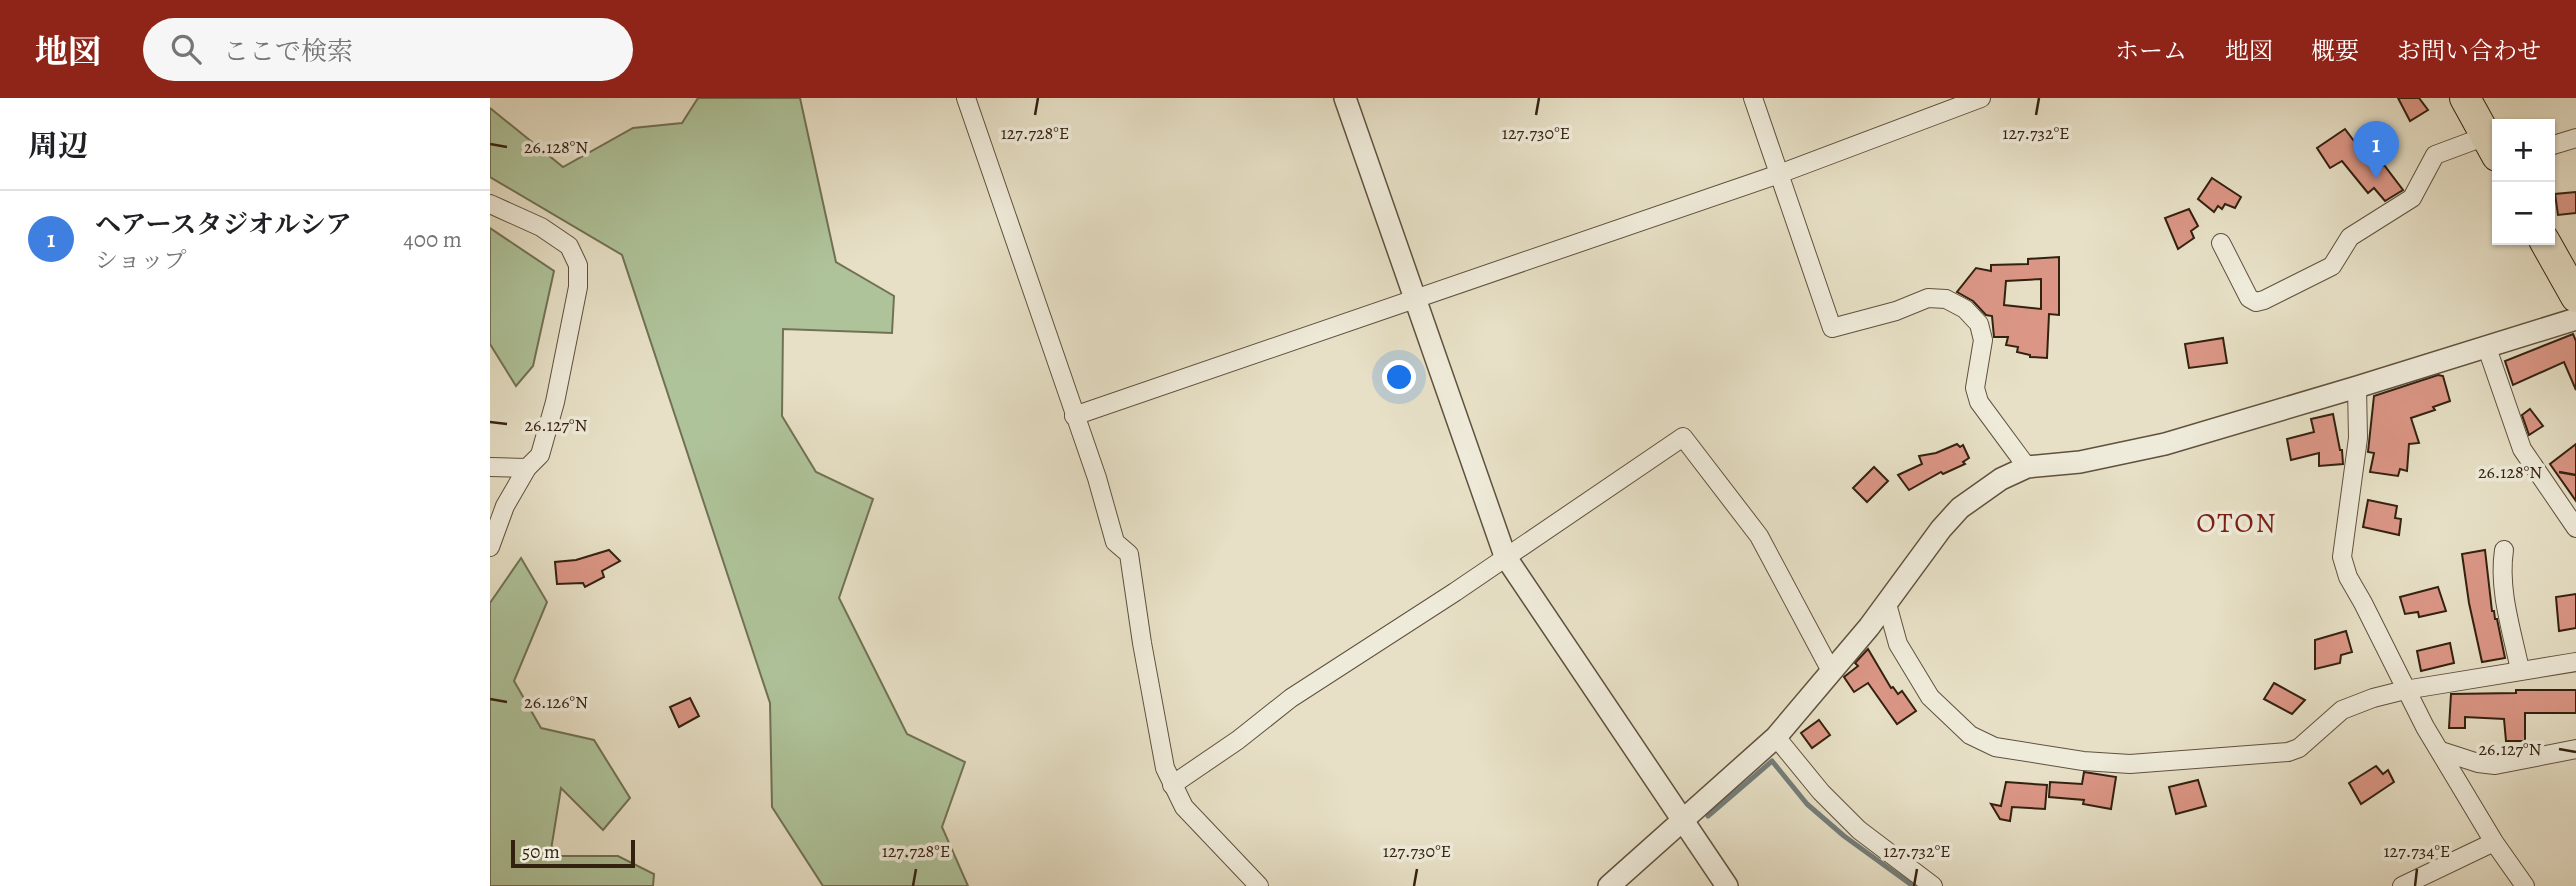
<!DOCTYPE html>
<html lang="ja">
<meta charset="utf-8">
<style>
body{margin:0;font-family:Alegreya,"Noto Serif JP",serif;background:#f6f6f6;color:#202124}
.controls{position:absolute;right:21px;top:21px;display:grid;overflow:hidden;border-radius:0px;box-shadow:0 2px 5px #0004}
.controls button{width:63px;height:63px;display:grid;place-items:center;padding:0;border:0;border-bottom:2px solid #e0e0e0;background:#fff;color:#202124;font:35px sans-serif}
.scale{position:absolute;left:21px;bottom:18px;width:124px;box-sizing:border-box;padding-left:7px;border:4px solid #332110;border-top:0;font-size:19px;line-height:24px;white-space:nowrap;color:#332110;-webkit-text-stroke:5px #efebda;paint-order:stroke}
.you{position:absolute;left:910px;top:280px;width:24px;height:24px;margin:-18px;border:5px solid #fff;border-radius:50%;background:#1a73e8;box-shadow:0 0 0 10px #1a73e833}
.badge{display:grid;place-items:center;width:46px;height:46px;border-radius:50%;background:#8f2418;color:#fff;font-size:23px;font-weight:700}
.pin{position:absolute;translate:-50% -58px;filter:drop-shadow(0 2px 4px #0008)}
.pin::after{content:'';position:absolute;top:37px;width:24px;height:21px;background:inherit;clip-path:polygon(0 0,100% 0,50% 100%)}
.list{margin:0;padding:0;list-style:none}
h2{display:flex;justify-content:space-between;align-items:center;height:91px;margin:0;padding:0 28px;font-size:30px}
h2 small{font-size:23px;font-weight:400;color:#757577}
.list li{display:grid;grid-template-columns:46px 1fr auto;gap:21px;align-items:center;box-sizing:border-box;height:98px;padding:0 28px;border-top:2px solid #e0e0e0}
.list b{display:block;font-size:26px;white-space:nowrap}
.list p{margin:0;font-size:23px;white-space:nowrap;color:#757577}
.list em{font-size:23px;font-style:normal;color:#757577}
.icon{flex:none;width:38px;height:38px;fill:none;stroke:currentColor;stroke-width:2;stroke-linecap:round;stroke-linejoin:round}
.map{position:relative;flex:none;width:2086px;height:788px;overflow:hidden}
header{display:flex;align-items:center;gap:42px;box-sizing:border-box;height:98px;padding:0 35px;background:#8f2418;color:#fff}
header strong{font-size:33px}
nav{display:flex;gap:38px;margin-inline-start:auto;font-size:24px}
.search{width:490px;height:63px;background:#f6f6f6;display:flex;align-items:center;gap:18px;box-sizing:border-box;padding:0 24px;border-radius:38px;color:#757577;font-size:26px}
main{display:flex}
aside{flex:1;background:#fff}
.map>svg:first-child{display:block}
.green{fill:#afc39a;stroke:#717255;stroke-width:2}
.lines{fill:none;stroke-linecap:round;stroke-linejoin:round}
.stream{stroke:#737d7a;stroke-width:5}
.building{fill:#db9685;stroke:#332110;stroke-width:2;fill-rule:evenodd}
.minor-casing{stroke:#60513e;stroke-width:20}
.tertiary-casing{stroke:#60513e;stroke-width:24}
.trunk-casing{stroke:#332110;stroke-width:32}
.minor{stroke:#efebda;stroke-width:18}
.tertiary{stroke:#efebda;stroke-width:21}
.trunk{stroke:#e7e0c6;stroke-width:30}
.ticks{fill:none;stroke:#332110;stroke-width:2.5}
.labels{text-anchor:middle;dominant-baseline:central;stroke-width:7;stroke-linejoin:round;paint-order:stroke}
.quarter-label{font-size:28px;letter-spacing:2px;fill:#7a1f14;stroke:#efebda}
.ticks-label{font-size:18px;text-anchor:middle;fill:#332110;stroke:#efebda;stroke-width:7;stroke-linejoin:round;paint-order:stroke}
</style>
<header>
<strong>地図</strong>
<div class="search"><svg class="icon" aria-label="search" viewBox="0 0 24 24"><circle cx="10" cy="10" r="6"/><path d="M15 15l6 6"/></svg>ここで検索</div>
<nav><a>ホーム</a><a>地図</a><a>概要</a><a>お問い合わせ</a></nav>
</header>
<main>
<aside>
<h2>周辺<small></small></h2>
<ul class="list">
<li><span class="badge" style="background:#3f7fe0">1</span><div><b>ヘアースタジオルシア</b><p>ショップ</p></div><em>400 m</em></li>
</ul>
</aside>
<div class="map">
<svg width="2086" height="788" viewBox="0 0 2086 788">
<rect width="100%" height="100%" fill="#e7e0c6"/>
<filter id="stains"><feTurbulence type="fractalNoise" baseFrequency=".00286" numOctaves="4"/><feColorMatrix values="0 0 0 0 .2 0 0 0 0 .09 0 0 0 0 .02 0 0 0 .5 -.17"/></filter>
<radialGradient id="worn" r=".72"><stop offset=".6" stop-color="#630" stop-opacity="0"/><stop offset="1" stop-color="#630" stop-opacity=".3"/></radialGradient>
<g class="green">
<path d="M208 0H310L346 164 404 198 402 235 293 231 292 318 326 374 383 401 349 500 417 636 475 664 452 729 478 788H333L282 709 280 605 132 157 0 79V10L73 69 143 30 192 25Z"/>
<path d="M0 130 64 173 43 268 26 288 0 246Z"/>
<path d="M31 460 57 504 24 583 51 630 104 642 140 700 113 732 71 690 60 758H128L164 776 163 788H0V505Z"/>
</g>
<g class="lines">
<path class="stream" d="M1218 718 1282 663 1317 706 1354 738 1423 788"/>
</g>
<g class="building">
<path d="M1908 0H1929L1938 12 1920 23Z"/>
<path d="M1855 31 1876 59 1878 58 1889 71 1894 67 1913 92 1895 103 1884 90 1878 95 1852 63 1840 70 1827 50Z"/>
<path d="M1722 80 1751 99 1745 110 1735 106 1732 111 1728 108 1724 114 1708 101Z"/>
<path d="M2086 94V115L2068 117 2065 96Z"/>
<path d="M1699 111 1708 128 1701 133 1704 140 1688 151 1675 120Z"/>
<path d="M1569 159V217L1559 216 1557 260 1540 259V257L1527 254 1528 249 1516 247 1518 239H1504L1502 218 1496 217 1483 203 1467 194 1486 170 1501 173V167L1538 166V161ZM1551 181V211L1514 207 1516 183Z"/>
<path d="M2083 236 2086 243V292L2074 264 2023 287 2015 263Z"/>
<path d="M1733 240 1737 265 1699 270 1695 246Z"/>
<path d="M1948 277 1953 278 1960 303 1943 309 1945 312 1921 320 1929 345 1919 346 1917 373 1910 371 1908 378 1880 374 1884 355 1878 354 1884 298Z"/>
<path d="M2040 311 2053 328 2039 337 2032 317Z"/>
<path d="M1843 316 1850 352H1852L1853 366 1829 368V355L1801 362 1797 341 1824 334 1821 321Z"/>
<path d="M1467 346 1470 349 1473 347 1479 360 1473 364 1475 366 1453 376 1451 374 1419 392 1408 377 1432 366 1429 358 1446 355Z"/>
<path d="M2086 346V403L2060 366Z"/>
<path d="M1384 369 1398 383 1377 404 1363 390Z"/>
<path d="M1878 402 1907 408 1905 420 1911 421 1909 437 1873 429Z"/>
<path d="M119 452 130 463 112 473 114 479 95 489 93 485 67 486 65 464 86 462Z"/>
<path d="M1995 452 2002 513H2004L2005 521H2007L2015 560 1992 564 1979 505 1972 456Z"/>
<path d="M1948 489 1956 513 1929 519 1928 514 1915 516 1910 499Z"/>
<path d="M2086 496V530L2069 533 2066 499Z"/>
<path d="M1856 533 1862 554 1851 557 1850 565 1825 571V542Z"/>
<path d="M1960 545 1964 565 1931 573 1927 553Z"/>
<path d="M1378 551 1401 590 1403 589 1408 596 1412 593 1426 613 1407 626 1378 585 1364 594 1354 579 1368 568 1365 565Z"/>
<path d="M1784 585 1815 602 1802 616 1774 601Z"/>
<path d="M2026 592H2086V615H2035V643H2016L2014 621 1975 619V630H1959L1961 596 2026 595Z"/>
<path d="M200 600 209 618 189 629 180 609Z"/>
<path d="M1329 622 1340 637 1322 650 1311 635Z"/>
<path d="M1886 668 1893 676 1898 672 1904 684 1871 706 1859 685Z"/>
<path d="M1594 674 1626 679 1621 711 1593 706 1594 702 1559 699 1560 684 1592 686Z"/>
<path d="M1708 682 1716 708 1686 716 1679 689Z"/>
<path d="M1516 684 1557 687 1555 711 1522 709 1520 723 1510 721 1501 706 1511 708Z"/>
</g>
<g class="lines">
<g class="minor-casing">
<g id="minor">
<path d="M476 0 607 380 625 444 639 456 652 545 675 670 694 709 769 788"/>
<path d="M1263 0 1342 230 1406 213 1438 200 1456 201 1475 211 1489 226 1493 242 1485 290 1489 304 1537 369"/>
<path d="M2060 48 2086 40"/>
<path d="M0 106 51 129 79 148 88 167V189L65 304 50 357 37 370 15 408 0 449"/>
<path d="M1731 145 1759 200 1766 204 1774 202 1842 168 1860 139 1922 100 1945 57 1996 38"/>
<path d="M1997 250 2032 351 2086 430"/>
<path d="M1867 289 1868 340 1852 459 1858 479 1873 505 1935 629 2004 744 2035 788"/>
<path d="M584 318 1289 76 1491 0"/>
<path d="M0 369 37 370"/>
<path d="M2014 452C2008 492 2022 533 2030 572"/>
<path d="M1397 506 1408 546 1440 599 1480 637 1505 649 1593 663 1640 666 1798 654 1809 650 1852 612 1883 600 1915 592 2086 564"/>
<path d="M1286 639 1331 694 1369 732 1443 788"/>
<path d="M1951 653 1988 665 2005 667 2086 651"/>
<path d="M682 687 748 642 801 600 965 494 1193 339 1269 438 1341 573"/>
<path d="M1912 788 2004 744"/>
</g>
</g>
<g class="tertiary-casing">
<g id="tertiary">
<path d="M855 0 1015 458 1237 788"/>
<path d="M1119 788 1286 639 1379 529 1451 431 1470 410 1511 381 1537 369 1590 364 1675 346 1867 289 2086 221"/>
</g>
</g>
<g class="trunk-casing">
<g id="trunk">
<path d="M1975 0 2007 58"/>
<path d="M2054 142 2086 199"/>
</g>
</g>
<use href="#minor" class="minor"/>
<use href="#tertiary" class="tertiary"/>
<use href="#trunk" class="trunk"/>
</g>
<path class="ticks" d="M545 17 548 0M1046 17 1049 0M1546 17 1549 0M0 46 17 49M0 324 17 326M2069 374 2086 377M0 601 17 604M2069 651 2086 654M423 788 426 771M924 788 927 771M1424 788 1427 771M1925 788 1927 771"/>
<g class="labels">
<g class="quarter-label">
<text x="1747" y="425">OTON</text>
</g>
</g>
<g class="ticks-label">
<text x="1046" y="41">127.730°E</text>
<text x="1546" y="41">127.732°E</text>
<text x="545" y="41">127.728°E</text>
<text x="66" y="55">26.128°N</text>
<text x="66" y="333">26.127°N</text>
<text x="2020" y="380">26.128°N</text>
<text x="66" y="610">26.126°N</text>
<text x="2020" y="657">26.127°N</text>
<text x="426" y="759">127.728°E</text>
<text x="927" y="759">127.730°E</text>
<text x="1427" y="759">127.732°E</text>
<text x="1927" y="759">127.734°E</text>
</g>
<rect width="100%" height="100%" filter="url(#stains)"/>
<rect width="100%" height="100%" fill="url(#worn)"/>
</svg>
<div class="controls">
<button>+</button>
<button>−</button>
</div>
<div class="scale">50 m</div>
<div class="you"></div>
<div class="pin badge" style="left:1886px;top:81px;background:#3f7fe0">1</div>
</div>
</main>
